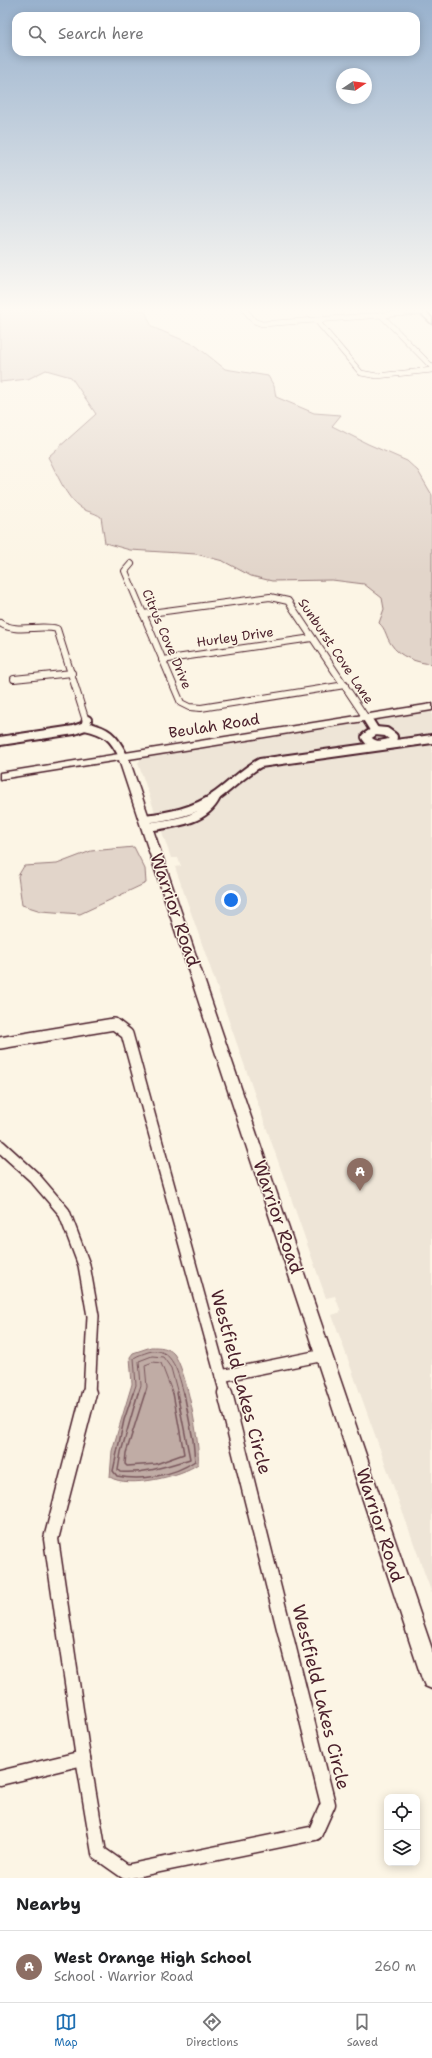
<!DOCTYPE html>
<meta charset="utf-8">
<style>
body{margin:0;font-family:"Shantell Sans",sans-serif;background:#f2f2f2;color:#202124}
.controls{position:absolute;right:12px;bottom:12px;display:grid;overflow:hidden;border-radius:8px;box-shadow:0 2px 10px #0003}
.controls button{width:36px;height:36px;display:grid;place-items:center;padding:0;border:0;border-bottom:1px solid #e0e0e0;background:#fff;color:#202124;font:20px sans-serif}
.compass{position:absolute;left:336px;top:68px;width:36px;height:36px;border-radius:50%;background:#fff;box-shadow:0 2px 10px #0003;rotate:77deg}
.you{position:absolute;left:231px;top:900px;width:14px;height:14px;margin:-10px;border:3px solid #fff;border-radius:50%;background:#1a73e8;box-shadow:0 0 0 6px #1a73e833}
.badge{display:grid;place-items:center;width:26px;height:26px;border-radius:50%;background:#1f6fb2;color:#fff;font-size:13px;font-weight:700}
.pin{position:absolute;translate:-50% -33px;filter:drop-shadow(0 1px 2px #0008)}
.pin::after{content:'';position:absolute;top:21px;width:14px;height:12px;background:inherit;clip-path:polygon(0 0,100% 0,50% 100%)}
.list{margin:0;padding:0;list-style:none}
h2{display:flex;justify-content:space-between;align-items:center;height:52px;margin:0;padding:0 16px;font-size:17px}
h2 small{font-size:13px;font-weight:400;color:#757577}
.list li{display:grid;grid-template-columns:26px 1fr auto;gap:12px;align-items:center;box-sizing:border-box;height:72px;padding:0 16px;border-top:1px solid #e0e0e0}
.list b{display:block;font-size:15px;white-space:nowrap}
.list p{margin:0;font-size:13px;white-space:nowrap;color:#757577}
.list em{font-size:13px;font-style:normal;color:#757577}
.icon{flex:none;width:22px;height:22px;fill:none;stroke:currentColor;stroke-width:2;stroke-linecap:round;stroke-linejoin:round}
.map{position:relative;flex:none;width:432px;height:1878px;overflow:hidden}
.search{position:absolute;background:#fff;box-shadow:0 2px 10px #0003;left:12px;right:12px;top:12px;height:44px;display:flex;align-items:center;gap:10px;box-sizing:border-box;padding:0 14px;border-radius:12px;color:#757577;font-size:15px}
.sheet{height:124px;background:#fff}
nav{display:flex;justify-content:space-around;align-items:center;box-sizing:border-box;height:56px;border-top:1px solid #e0e0e0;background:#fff;font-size:11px;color:#757577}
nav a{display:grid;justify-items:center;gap:2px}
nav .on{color:#1f6fb2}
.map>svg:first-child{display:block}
.built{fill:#eee5d7}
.green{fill:#e2d5ca;stroke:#967a7a}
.water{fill:#c0aca5;stroke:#917474}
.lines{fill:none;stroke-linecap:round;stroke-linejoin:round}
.shore-far1{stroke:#79575c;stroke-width:1}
.shore{stroke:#79575c;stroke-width:1.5}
.street-far4-casing{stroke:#4a1f2b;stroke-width:6}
.street-far3-casing{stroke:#4a1f2b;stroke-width:8}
.street-far2-casing{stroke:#4a1f2b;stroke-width:12}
.street-far1-casing{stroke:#4a1f2b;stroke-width:14}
.street-casing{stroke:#4a1f2b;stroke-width:17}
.secondary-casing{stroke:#4a1f2b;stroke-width:3}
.street-far4{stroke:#fcf5e5;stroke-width:5}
.street-far3{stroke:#fcf5e5;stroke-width:6}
.street-far2{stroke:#fcf5e5;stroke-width:8}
.street-far1{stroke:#fcf5e5;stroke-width:11}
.street{stroke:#fcf5e5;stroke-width:14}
.secondary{fill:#fcf5e5;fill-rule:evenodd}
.labels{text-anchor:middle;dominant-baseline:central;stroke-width:3;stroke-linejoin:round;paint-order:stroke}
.far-street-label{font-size:13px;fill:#4a1f2b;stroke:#fcf5e5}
.street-label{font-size:15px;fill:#4a1f2b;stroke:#fcf5e5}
.near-street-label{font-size:18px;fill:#4a1f2b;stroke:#fcf5e5}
</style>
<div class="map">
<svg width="432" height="1878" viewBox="0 0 432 1878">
<rect width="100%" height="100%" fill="#fcf5e5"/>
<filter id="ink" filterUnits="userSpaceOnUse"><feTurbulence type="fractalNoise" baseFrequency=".025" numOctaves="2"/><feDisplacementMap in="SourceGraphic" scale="8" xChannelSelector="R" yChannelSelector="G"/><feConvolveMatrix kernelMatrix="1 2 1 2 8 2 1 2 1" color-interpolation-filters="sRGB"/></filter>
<g filter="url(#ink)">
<path class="built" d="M432 710V1594L332 1315 341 1312 335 1296 326 1298 175 867 181 866 178 858H171L138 763 141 758 144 756Z"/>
<g class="green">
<path d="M0 310H142L145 311 152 327 195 345 225 369 268 376 274 386 276 397 314 413 341 415 332 426 368 444 407 461 418 471 432 495V664C418 663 399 657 391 644 386 637 386 629 379 623L384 609 382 598 364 584 332 580 272 581 251 576 223 561 196 554 130 550 105 543 101 517C94 512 87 512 81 508 65 497 57 473 48 457L96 414 71 377 46 370 28 379 0 382Z"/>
<path d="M134 847 145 869 146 883 80 914 41 911 22 905 18 876 24 866 57 864 91 851Z"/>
</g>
<path class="water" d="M151 1347C160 1347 168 1347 174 1354 186 1369 201 1445 198 1464 182 1476 128 1489 110 1477L112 1451 132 1384 130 1357 133 1353Z"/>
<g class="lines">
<g class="shore-far1">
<path d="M133 1394 136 1385 134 1358C138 1355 143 1354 148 1352 173 1344 179 1377 184 1394"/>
<path d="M138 1394 141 1385 139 1361 152 1356 163 1357 171 1368 178 1394"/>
<path d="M145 1394 147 1387 145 1365 153 1362 161 1363 173 1394"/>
</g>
<g class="shore">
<path d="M133 1393 124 1420 113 1471 117 1476C141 1481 174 1476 195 1461L193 1440 184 1393"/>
<path d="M138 1393 121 1452 118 1470 120 1472C145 1474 167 1466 190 1459L177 1393"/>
<path d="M145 1393 126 1453 125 1464 127 1466 156 1464 184 1454 173 1393"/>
</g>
<g class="street-far4-casing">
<g id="street-far4">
<path d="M245 310 254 321 262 324 422 312"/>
<path d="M380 314 432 367"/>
<path d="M316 320 361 373 377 376 432 370"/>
</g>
</g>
<g class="street-far3-casing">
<g id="street-far3">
<path d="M131 564 125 571 181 703 189 707 201 708 345 685"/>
<path d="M143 614 270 597 288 601 368 721"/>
<path d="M0 623C16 634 39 624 57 629L86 721"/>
<path d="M162 660 312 638"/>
<path d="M14 679 72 673"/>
</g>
</g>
<g class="street-far2-casing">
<g id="street-far2">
<path d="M368 720 375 731"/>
<path d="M85 726C107 731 113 736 123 756"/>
<path d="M375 731 386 732 393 737 392 742C381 745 373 748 366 737Z"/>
<path d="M0 741 74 730 85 726 87 720"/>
<path d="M144 819C169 816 194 812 215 797 231 786 243 772 260 763L432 739"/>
<path d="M147 827C171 823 204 822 216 797"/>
</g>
</g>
<g class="street-far1-casing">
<g id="street-far1">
<path d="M0 1043 114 1024 127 1034 226 1394"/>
<path d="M0 1146 34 1177 64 1212 84 1265 93 1316 89 1394"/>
<path d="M221 1376 324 1355"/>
</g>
</g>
<g class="street-casing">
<g id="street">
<path d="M89 1393 51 1539 83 1758 99 1853 126 1872 315 1833 328 1804 225 1393"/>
<path d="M0 1778 83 1758"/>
</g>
</g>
<g class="secondary-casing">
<g id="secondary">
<path d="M417 310H424L432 318V324Z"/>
<path d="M432 704V710L129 759 432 1649V1689L425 1686 422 1679 119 760 0 779V773Z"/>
</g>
</g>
<use href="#street-far4" class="street-far4"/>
<use href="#street-far3" class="street-far3"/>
<use href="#street-far2" class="street-far2"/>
<use href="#street-far1" class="street-far1"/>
<use href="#street" class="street"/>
<use href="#secondary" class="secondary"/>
</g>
</g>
<linearGradient id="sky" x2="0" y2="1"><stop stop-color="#98b1cd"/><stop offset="0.54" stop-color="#fefaf3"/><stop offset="1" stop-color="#fefaf3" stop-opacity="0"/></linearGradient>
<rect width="432" height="573" fill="url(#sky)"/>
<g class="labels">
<g class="far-street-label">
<text transform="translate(235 637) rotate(-8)">Hurley Drive</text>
<text transform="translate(167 639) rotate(67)">Citrus Cove Drive</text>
<text transform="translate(336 651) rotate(56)">Sunburst Cove Lane</text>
</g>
<g class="street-label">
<text transform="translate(214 726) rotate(-9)">Beulah Road</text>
</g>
<g class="near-street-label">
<text transform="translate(175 910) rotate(71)">Warrior Road</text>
<text transform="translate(278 1217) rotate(71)">Warrior Road</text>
<text transform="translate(241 1382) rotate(75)">Westfield Lakes Circle</text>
<text transform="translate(380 1525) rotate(72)">Warrior Road</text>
<text transform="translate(321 1697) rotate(76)">Westfield Lakes Circle</text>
</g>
</g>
</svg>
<div class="controls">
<button><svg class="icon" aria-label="locate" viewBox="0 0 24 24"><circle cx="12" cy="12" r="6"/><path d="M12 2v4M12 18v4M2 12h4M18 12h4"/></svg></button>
<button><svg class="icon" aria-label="layers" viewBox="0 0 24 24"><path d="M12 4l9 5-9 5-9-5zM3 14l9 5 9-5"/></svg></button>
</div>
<svg class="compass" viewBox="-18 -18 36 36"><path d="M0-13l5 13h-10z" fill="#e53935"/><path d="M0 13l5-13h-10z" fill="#757577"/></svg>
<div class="you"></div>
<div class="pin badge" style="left:360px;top:1191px;background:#8d6e63">A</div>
<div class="search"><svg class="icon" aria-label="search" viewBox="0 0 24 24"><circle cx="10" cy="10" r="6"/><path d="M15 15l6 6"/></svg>Search here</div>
</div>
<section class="sheet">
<h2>Nearby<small></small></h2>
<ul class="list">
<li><span class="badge" style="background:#8d6e63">A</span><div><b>West Orange High School</b><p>School · Warrior Road</p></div><em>260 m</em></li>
</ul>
</section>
<nav>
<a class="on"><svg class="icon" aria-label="map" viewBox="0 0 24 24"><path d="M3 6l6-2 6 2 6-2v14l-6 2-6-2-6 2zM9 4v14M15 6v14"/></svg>Map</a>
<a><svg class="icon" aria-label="directions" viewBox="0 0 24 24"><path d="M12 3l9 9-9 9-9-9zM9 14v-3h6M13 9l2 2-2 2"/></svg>Directions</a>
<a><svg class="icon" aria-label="saved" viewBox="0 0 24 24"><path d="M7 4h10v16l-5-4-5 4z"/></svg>Saved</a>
</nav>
